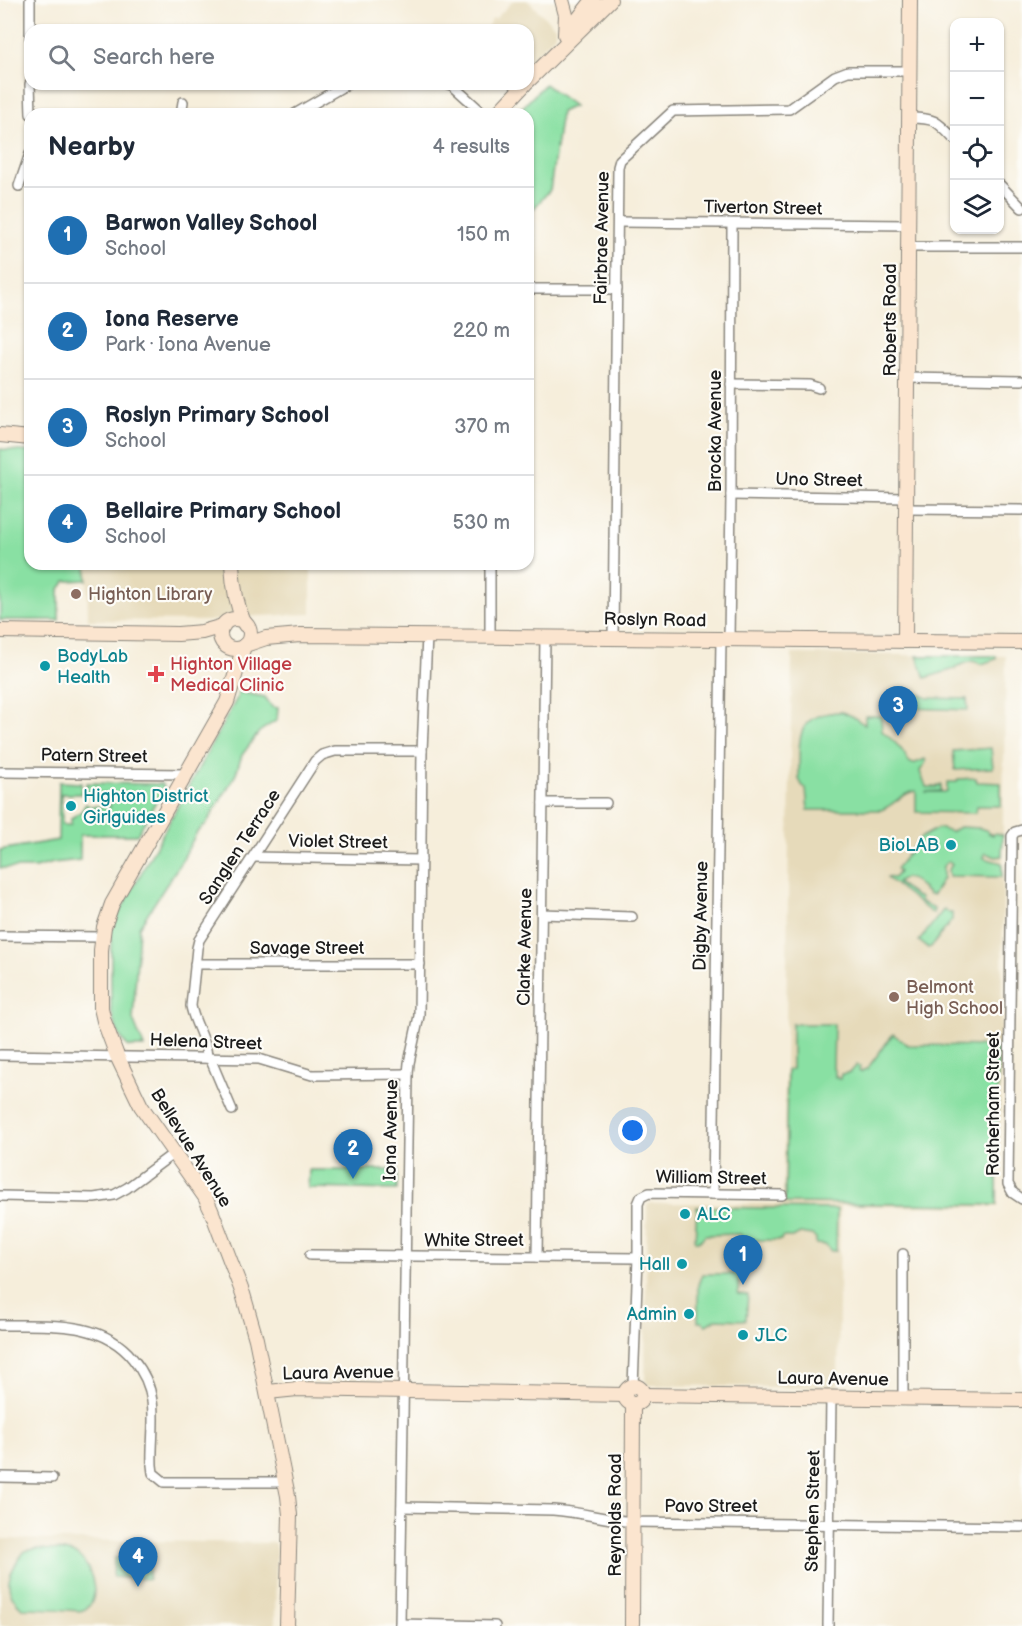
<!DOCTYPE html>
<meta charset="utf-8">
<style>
body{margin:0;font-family:"Balsamiq Sans",sans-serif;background:#f2f2f3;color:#1f2937}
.controls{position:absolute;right:18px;top:18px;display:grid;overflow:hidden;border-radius:12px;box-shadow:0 2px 4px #0004}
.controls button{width:54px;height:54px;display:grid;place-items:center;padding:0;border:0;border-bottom:2px solid #e0e1e3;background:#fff;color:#1f2937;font:30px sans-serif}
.you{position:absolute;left:633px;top:1131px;width:21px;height:21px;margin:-15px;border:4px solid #fff;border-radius:50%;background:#1a73e8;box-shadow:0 0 0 9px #1a73e833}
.badge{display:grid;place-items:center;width:39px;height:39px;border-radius:50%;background:#1f6fb2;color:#fff;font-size:20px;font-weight:700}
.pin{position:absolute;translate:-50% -50px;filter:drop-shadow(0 2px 3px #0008)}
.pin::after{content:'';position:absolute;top:32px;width:21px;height:18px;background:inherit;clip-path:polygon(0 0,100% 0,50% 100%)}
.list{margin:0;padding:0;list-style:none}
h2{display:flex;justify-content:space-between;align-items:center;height:78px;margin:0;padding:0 24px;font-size:26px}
h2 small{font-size:20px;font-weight:400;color:#747a83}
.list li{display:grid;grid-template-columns:39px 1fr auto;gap:18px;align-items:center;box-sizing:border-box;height:96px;padding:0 24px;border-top:2px solid #e0e1e3}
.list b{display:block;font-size:22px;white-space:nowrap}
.list p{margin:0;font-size:20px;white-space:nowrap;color:#747a83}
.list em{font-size:20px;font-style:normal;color:#747a83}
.icon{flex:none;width:33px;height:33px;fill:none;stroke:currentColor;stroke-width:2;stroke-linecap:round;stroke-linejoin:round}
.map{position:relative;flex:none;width:1022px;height:1626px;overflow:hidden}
.search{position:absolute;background:#fff;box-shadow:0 2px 4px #0004;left:24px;top:24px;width:510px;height:66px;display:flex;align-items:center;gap:15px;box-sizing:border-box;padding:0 21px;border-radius:18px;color:#747a83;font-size:22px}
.panel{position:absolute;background:#fff;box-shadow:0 2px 4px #0004;left:24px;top:108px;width:510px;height:462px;border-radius:18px}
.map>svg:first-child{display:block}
.built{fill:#e6daba}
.green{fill:#89e0a3;stroke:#527e60;stroke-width:1.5}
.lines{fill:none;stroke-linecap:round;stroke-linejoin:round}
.street-casing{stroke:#89857c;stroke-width:12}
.secondary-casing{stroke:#89857c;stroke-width:16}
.street{stroke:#fff;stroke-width:9}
.secondary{stroke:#fbe5cf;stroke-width:14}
.education-dot{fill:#8d6e63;stroke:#fdfcf7;stroke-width:2}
.culture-dot{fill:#0f9aa8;stroke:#fdfcf7;stroke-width:2}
.health-dot{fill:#e0444e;stroke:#fdfcf7;stroke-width:2}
.labels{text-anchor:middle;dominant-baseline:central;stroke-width:4.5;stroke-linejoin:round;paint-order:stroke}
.street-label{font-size:18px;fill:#1c1c1c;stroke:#fdfcf7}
.education-label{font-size:18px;fill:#785e54;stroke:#fdfcf7;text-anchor:start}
.culture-label{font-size:18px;fill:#0d838f;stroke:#fdfcf7;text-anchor:start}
.health-label{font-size:18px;fill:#be3a42;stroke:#fdfcf7;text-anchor:start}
</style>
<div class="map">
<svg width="1022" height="1626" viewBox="0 0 1022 1626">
<rect width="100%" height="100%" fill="#fdfcf7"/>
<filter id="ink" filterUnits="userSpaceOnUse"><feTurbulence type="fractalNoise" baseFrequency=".0167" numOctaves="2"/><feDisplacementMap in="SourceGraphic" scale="12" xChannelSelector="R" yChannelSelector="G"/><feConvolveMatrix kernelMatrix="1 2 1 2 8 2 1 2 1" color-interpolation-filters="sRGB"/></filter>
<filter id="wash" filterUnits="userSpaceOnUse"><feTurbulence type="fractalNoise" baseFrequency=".008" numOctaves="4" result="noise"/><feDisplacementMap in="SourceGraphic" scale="24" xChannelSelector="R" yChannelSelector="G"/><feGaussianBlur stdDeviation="1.35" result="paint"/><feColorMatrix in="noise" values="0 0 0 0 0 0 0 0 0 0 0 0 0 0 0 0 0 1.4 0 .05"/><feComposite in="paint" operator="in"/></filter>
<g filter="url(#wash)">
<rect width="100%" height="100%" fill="#f6eedb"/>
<g class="built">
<path d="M514 0H527L555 27V35L528 63V30H485L493 18 495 19Z"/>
<path d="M87 564H311V614L257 616 208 621 88 620Z"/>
<path d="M792 654 1006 656 1003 816V921L998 1207 840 1206 838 1388 648 1385 645 1380 647 1205 651 1203 783 1204Z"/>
<path d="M0 1539 276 1543 275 1626H0Z"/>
</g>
<g class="green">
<path d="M545 84 574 106 561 112 550 190 528 215V114H516Z"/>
<path d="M0 449 30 452V564H87V580L66 581 59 590V620H0Z"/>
<path d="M917 656H996V659L982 664 972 661 955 667V669L925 678Z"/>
<path d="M905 688 928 698 967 699 968 710 909 708 903 689Z"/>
<path d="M238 692 265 697 272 707 278 708 277 720 259 732 242 755 235 776 206 824 197 832 181 862 139 927 133 1020 144 1047H129C119 1039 113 1022 111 1009V931L115 921 237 698Z"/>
<path d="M842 712 852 716 865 725V716H881L882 731C893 740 903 749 909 762L913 764 925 759 926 762 920 771C921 777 925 781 926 787H936L941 784V791L925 792H947V782H957L958 779 976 778 977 782 1001 783V806H977L976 813 916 812V791C903 792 893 806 881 810H808L806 789 802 785 799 779C800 741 792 713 842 712Z"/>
<path d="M991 748 993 768 955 770 953 751Z"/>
<path d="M59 782 81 783V794H61L62 825H71V818L81 812 86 804 89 806 110 807V794L86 793V783L162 784 164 787 137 835H80V860L53 863 35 868H0V850L58 840Z"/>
<path d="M959 827 980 828 988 831V833L993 835 995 833 1003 835 1002 856 996 857 985 853 984 858 1002 863V877L949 876 948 870 952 865 949 861 943 866V878L933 895H929C920 886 909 871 897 882 902 888 911 891 916 897H919L921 902 934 909 933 914 887 878 888 877 894 878 899 872 896 869 920 838 938 828 951 832Z"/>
<path d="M944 909 949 913H952V920L931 947H930L928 948 919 941Z"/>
<path d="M792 1024H834L833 1069 835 1070V1077H837L838 1079H840L841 1074C849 1074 852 1071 857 1065L860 1066 859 1071 861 1072 863 1070 867 1069 893 1034 908 1045 998 1046 997 1205 785 1203 787 1070 792 1069Z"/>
<path d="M309 1170H397V1190L308 1188Z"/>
<path d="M697 1207 837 1209 836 1251H831L826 1245 816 1244V1238L812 1235 800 1233 793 1237H782L781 1240H745L740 1234 705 1235 700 1241H695Z"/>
<path d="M702 1274H739L738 1294 748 1295 746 1320 716 1319 706 1325 702 1322H698V1285Z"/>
<path d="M36 1549C49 1550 66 1549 77 1555 93 1566 105 1608 78 1611 75 1611 72 1610 68 1610 53 1609 38 1608 22 1608 0 1588 9 1571 25 1551Z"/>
<path d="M114 1558 150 1560 149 1579 113 1577Z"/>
</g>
</g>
<g filter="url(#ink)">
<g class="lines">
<g class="street-casing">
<g id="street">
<path d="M30 0V38"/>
<path d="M30 84 31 114"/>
<path d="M448 84 453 86 484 114"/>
<path d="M181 114 183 102"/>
<path d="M295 114 347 84"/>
<path d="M910 118C935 118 937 121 954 139"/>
<path d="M1000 185 1022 208"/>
<path d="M19 186 30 154"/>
<path d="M618 222 909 225"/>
<path d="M908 247H1022"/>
<path d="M528 289H617"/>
<path d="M907 378 1022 380"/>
<path d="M731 384 810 385 819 388"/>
<path d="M731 495 906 498"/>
<path d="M906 509 1022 510"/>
<path d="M490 637V564"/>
<path d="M613 638 618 167 620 160 673 111 789 109 835 76 848 71H910"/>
<path d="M729 639 731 495 732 224"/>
<path d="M0 772 187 774"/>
<path d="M543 803H606"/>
<path d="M1022 830 1015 832 1012 836V842L1008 1184 1013 1193 1022 1199"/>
<path d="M253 857 421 860"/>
<path d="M542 914 632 917"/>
<path d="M0 936 102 937"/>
<path d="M195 964H420"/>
<path d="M0 1055 259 1059 312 1075 408 1074"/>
<path d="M207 1058C207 1040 194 1024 191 1006L197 948 199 940 315 761 322 755 335 751H422"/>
<path d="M210 1058 232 1110"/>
<path d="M713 1194 721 639"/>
<path d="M0 1196 94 1198 114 1195 127 1188 174 1153"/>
<path d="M903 1254V1398"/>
<path d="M310 1255 638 1258"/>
<path d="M537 1257 545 637"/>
<path d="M0 1325C46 1326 101 1319 133 1359 143 1371 150 1385 152 1401 155 1421 151 1444 152 1465L153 1473 164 1482H286"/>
<path d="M633 1386 638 1258V1204L641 1197 649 1193 782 1195"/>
<path d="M0 1477 52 1478"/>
<path d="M402 1507 553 1510C581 1512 607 1520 634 1522L1022 1527"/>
<path d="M400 1624 495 1626"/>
<path d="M400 1626 408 1074 409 1063 419 1016 422 751 427 636"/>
<path d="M828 1626 831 1397"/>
</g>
</g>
<g class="secondary-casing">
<g id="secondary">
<path d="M562 0 566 15 565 35"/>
<path d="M568 32 593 0"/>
<path d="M528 81 610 0"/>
<path d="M497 114 525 84"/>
<path d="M0 435 30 438"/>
<path d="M232 564C233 586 236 605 245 625"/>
<circle cx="235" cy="634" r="15"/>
<path d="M0 631 178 634 202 632 223 626"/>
<path d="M905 641 910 0"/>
<path d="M245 645 266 638 300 635 1022 642"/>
<path d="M244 646 227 702 112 904 104 927 101 950V1008L104 1021 117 1056 141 1106 205 1197 211 1210 243 1294 256 1339 288 1496 290 1515 287 1626"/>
<circle cx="634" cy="1395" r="9"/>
<path d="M268 1392 297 1389 625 1395"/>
<path d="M643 1395 1022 1400"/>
<path d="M632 1626 633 1404"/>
</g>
</g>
<use href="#street" class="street"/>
<use href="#secondary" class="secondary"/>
</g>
</g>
<g class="education-dot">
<circle cx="76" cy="594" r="6"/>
<circle cx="894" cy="997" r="6"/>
</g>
<g class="culture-dot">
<circle cx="45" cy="666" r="6"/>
<circle cx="71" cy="806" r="6"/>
<circle cx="951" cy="845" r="6"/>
<circle cx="685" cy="1214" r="6"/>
<circle cx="682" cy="1264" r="6"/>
<circle cx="689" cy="1314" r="6"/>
<circle cx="743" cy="1335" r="6"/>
</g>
<path class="health-dot" d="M153 665h6v6h6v6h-6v6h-6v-6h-6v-6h6z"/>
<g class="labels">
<g class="street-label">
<text transform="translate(763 208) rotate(1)">Tiverton Street</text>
<text transform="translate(602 238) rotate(-89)">Fairbrae Avenue</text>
<text transform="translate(890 320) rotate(-90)">Roberts Road</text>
<text transform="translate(715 431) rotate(-90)">Brocka Avenue</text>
<text transform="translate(819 480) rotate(1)">Uno Street</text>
<text transform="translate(655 620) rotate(1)">Roslyn Road</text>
<text transform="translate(94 756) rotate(1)">Patern Street</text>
<text transform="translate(338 842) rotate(1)">Violet Street</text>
<text transform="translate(240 847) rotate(-57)">Sanglen Terrace</text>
<text transform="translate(701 916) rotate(-89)">Digby Avenue</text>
<text transform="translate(525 947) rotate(-89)">Clarke Avenue</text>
<text x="307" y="948">Savage Street</text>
<text transform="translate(206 1042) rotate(2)">Helena Street</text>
<text transform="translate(993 1104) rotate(-90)">Rotherham Street</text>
<text transform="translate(391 1130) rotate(-89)">Iona Avenue</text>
<text transform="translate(191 1148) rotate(58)">Bellevue Avenue</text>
<text transform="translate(711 1178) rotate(1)">William Street</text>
<text x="474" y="1240">White Street</text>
<text transform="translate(338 1373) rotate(-1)">Laura Avenue</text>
<text transform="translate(833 1379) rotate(1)">Laura Avenue</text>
<text x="711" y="1506">Pavo Street</text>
<text transform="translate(813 1511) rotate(-89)">Stephen Street</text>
<text transform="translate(615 1515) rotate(-90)">Reynolds Road</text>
</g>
<g class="education-label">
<text x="88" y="594">Highton Library</text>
<text x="906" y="987">Belmont<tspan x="906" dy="21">High School</tspan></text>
</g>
<g class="culture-label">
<text x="57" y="656">BodyLab<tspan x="57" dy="21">Health</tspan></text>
<text x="83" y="796">Highton District<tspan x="83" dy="21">Girlguides</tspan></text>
<text x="939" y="845" text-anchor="end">BioLAB</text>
<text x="697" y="1214">ALC</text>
<text x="670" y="1264" text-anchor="end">Hall</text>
<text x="677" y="1314" text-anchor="end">Admin</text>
<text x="755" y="1335">JLC</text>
</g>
<g class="health-label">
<text x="170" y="664">Highton Village<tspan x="170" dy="21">Medical Clinic</tspan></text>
</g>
</g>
</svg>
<div class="controls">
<button>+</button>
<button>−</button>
<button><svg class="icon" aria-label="locate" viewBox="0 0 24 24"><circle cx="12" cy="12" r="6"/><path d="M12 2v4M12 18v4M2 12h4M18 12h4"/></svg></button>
<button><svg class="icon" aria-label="layers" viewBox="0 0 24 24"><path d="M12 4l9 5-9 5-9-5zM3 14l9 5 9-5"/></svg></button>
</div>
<div class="you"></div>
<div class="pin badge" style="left:743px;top:1285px">1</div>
<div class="pin badge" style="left:353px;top:1179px">2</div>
<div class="pin badge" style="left:898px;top:736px">3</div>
<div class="pin badge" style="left:138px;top:1587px">4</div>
<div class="search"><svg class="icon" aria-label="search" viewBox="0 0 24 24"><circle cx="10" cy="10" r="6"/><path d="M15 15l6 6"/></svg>Search here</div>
<section class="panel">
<h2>Nearby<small>4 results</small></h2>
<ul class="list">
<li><span class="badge">1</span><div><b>Barwon Valley School</b><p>School</p></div><em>150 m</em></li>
<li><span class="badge">2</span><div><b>Iona Reserve</b><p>Park · Iona Avenue</p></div><em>220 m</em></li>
<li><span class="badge">3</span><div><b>Roslyn Primary School</b><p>School</p></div><em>370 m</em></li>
<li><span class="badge">4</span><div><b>Bellaire Primary School</b><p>School</p></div><em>530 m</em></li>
</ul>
</section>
</div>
